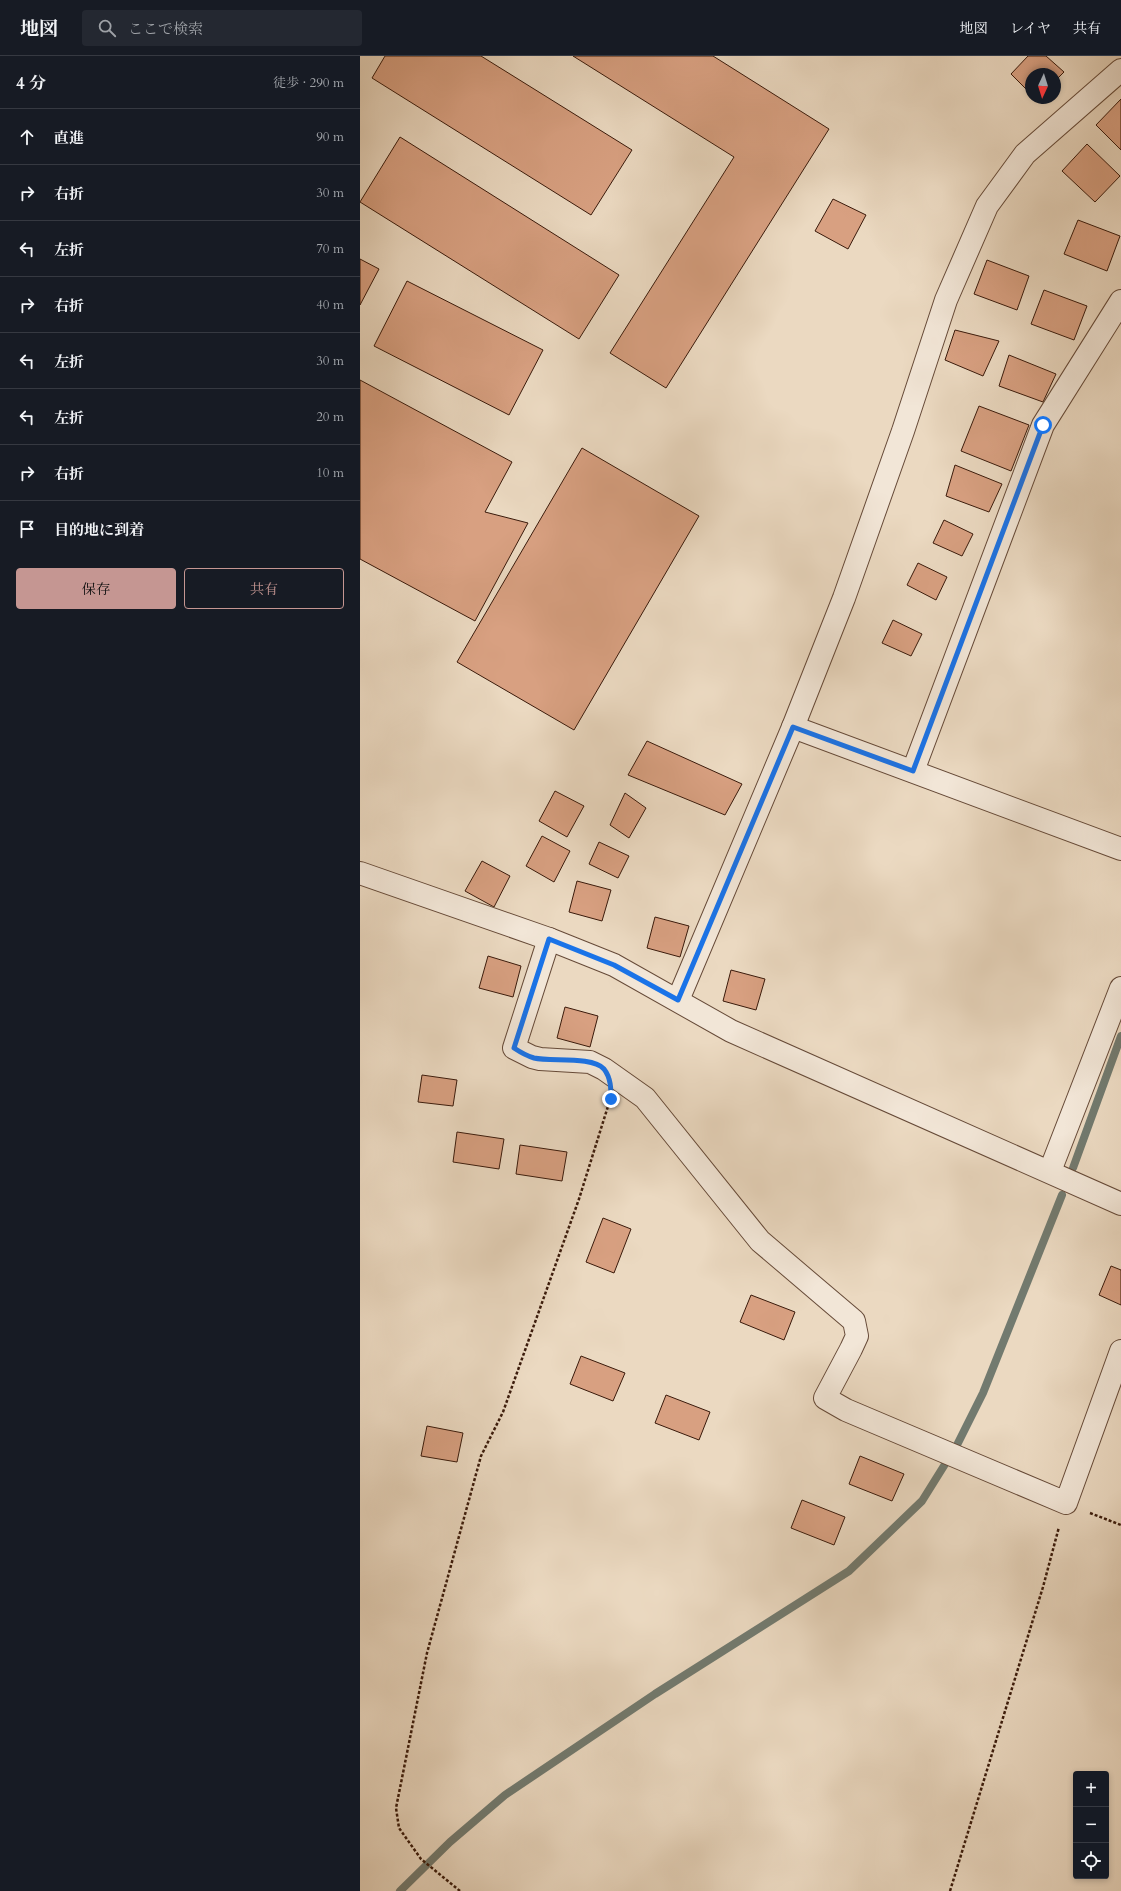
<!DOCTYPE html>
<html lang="ja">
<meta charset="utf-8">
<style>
body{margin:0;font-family:Cardo,"Noto Serif JP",serif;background:#242831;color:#f1f3f6}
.controls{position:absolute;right:12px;bottom:12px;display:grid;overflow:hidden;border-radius:4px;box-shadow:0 2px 6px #0003}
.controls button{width:36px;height:36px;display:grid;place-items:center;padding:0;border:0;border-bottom:1px solid #363941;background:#171b24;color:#f1f3f6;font:20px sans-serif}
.compass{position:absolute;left:665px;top:12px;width:36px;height:36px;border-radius:50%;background:#171b24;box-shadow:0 2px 6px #0003;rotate:184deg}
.stop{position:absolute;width:12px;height:12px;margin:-9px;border:3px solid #1a73e8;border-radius:50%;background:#fff}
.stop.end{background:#1a73e8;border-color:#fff;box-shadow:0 1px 4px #0008}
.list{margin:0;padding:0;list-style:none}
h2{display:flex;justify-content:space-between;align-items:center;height:52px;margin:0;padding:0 16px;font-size:17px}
h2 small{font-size:13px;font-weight:400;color:#9ea1a6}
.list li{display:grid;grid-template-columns:26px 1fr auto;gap:12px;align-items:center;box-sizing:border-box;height:56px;padding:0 16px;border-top:1px solid #363941}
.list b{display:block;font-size:15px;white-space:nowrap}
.list em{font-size:13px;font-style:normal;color:#9ea1a6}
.actions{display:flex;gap:8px;padding:12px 16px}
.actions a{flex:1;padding:9px 0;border:1px solid #c59692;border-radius:4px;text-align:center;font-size:14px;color:#c59692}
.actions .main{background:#c59692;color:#111}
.icon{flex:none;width:22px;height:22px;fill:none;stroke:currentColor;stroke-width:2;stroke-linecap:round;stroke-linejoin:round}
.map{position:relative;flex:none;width:761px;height:1835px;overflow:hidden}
header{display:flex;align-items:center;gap:24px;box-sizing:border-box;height:56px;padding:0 20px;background:#171b24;border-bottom:1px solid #363941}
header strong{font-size:19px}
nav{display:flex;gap:22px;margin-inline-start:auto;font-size:14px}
.search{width:280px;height:36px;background:#242831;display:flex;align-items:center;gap:10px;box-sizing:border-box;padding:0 14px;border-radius:4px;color:#9ea1a6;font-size:15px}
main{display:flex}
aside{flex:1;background:#171b24}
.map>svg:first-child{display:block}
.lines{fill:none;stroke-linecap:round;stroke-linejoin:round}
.stream{stroke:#727a6f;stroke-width:8}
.building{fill:#d8a081;stroke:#3a1a0b}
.minor-casing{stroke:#664a38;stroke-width:24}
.path{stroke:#3a1a0b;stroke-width:2.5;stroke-dasharray:3 2;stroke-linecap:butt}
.minor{stroke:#f2e6d7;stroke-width:22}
.route{stroke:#1a73e8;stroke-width:5}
</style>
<header>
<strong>地図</strong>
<div class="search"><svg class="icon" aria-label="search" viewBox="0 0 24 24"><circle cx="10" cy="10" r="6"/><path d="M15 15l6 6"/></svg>ここで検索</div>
<nav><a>地図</a><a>レイヤ</a><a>共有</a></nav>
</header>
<main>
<aside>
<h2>4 分<small>徒歩 · 290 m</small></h2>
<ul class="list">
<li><svg class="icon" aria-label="ahead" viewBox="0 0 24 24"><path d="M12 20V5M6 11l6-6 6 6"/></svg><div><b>直進</b></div><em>90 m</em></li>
<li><svg class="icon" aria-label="right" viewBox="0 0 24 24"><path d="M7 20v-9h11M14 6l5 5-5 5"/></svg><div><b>右折</b></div><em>30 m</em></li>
<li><svg class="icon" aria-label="left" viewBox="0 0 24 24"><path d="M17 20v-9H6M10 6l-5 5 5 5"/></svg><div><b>左折</b></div><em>70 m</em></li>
<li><svg class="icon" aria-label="right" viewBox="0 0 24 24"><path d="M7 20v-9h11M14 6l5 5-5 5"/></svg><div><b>右折</b></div><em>40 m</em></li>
<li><svg class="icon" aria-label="left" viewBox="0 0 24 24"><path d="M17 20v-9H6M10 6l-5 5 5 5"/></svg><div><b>左折</b></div><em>30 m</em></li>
<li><svg class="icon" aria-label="left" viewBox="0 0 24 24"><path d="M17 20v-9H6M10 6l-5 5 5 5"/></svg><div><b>左折</b></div><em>20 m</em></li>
<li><svg class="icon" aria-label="right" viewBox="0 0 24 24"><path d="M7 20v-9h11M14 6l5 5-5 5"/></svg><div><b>右折</b></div><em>10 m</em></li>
<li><svg class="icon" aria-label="arrive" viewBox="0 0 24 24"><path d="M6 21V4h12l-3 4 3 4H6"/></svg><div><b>目的地に到着</b></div></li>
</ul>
<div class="actions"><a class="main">保存</a><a>共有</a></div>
</aside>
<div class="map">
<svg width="761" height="1835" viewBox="0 0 761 1835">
<rect width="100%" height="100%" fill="#ebd9c1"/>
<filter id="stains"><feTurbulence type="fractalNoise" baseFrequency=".005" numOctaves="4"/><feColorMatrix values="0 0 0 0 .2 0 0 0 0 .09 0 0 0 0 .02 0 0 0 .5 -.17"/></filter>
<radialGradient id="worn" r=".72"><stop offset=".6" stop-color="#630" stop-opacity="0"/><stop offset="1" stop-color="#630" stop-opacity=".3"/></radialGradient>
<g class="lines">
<g class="stream">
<path d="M713 1112 761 980"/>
<path d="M40 1835 90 1786 145 1739 295 1638 489 1515 562 1445 597 1389 623 1337 702 1139"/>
</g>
</g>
<g class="building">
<path d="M25 0H121L272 94 231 159 12 22Z"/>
<path d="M213 0H353L469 73 306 332 250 297 374 101Z"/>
<path d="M668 0H686L704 16 695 25V18H671V38L651 18Z"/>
<path d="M761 43V94L736 69Z"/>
<path d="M40 81 259 219 219 283 0 146Z"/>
<path d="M727 88 760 120 735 146 702 115Z"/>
<path d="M473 143 506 159 488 193 455 175Z"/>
<path d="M718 164 760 180 747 215 704 198Z"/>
<path d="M0 203 19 213 0 249Z"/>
<path d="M627 204 669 220 657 254 614 238Z"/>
<path d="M47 225 183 294 149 359 14 290Z"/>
<path d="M684 234 727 250 714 284 671 268Z"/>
<path d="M595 274 639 285 623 320 585 304Z"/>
<path d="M649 299 696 318 683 346 639 330Z"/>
<path d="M0 324 152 406 125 456 168 467 115 565 0 503Z"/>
<path d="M619 350 669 369 651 415 601 395Z"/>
<path d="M222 392 339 460 214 674 97 606Z"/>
<path d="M595 409 642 428 629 456 586 440Z"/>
<path d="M584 464 613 478 602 500 573 487Z"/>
<path d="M558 507 587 521 576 544 547 529Z"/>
<path d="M533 564 562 578 551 600 522 587Z"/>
<path d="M287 685 382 728 365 759 268 719Z"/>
<path d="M195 735 224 750 207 781 179 765Z"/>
<path d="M265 737 286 752 269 782 250 769Z"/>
<path d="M182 780 210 795 194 826 166 810Z"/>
<path d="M239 786 269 800 258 822 229 808Z"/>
<path d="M122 805 150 820 134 851 105 835Z"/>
<path d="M217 825 251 834 242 865 209 856Z"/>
<path d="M295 861 329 870 320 901 287 892Z"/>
<path d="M128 900 161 910 153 941 119 932Z"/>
<path d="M371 914 405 923 396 954 363 945Z"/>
<path d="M205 951 238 960 230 991 197 982Z"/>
<path d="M62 1019 97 1024 93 1050 58 1046Z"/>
<path d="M97 1076 144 1083 139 1113 93 1106Z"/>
<path d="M160 1089 207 1096 202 1125 156 1118Z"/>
<path d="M243 1162 271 1173 254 1217 226 1206Z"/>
<path d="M751 1210 761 1214V1249L739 1239Z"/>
<path d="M391 1239 435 1256 424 1284 380 1266Z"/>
<path d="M221 1300 265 1317 253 1345 210 1328Z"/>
<path d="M306 1339 350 1356 339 1384 295 1367Z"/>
<path d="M67 1370 103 1377 97 1406 61 1400Z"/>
<path d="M500 1400 544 1418 532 1445 489 1428Z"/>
<path d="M442 1444 485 1461 474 1489 431 1472Z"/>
</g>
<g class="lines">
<g class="minor-casing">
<g id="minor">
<path d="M433 671 761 793"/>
<path d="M553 715 683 369 761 245"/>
<path d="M0 817 189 883 254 909 371 975 761 1148"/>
<path d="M189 883 154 992 172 1001 180 1003 230 1006 244 1013 285 1042 400 1185 494 1265 497 1280 491 1293 465 1342 486 1354 706 1447 761 1295"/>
<path d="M318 944 433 671 484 542 543 375 586 244 627 150 665 98 761 14"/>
<path d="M690 1115 761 932"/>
</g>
</g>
<g class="path">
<path d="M730 1457 761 1469"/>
<path d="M100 1835 61 1803 39 1772 36 1752 67 1597 121 1400 143 1356 219 1143 249 1047"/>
<path d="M590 1835 683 1531 699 1471"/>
</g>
<use href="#minor" class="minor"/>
</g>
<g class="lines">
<path class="route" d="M251 1043C251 1033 251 1022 244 1013 232 1000 191 1006 174 1002 167 1000 160 996 154 992L189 883 254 909 318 944 433 671 553 715 683 369"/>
</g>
<rect width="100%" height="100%" filter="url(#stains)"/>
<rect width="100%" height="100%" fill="url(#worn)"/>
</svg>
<div class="controls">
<button>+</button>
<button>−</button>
<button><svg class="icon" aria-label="locate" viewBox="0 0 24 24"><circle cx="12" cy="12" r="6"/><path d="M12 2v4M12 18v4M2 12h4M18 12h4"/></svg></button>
</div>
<svg class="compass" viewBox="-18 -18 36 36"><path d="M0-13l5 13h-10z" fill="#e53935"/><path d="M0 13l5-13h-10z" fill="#9ea1a6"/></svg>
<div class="stop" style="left:683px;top:369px"></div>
<div class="stop end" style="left:251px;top:1043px"></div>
</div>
</main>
